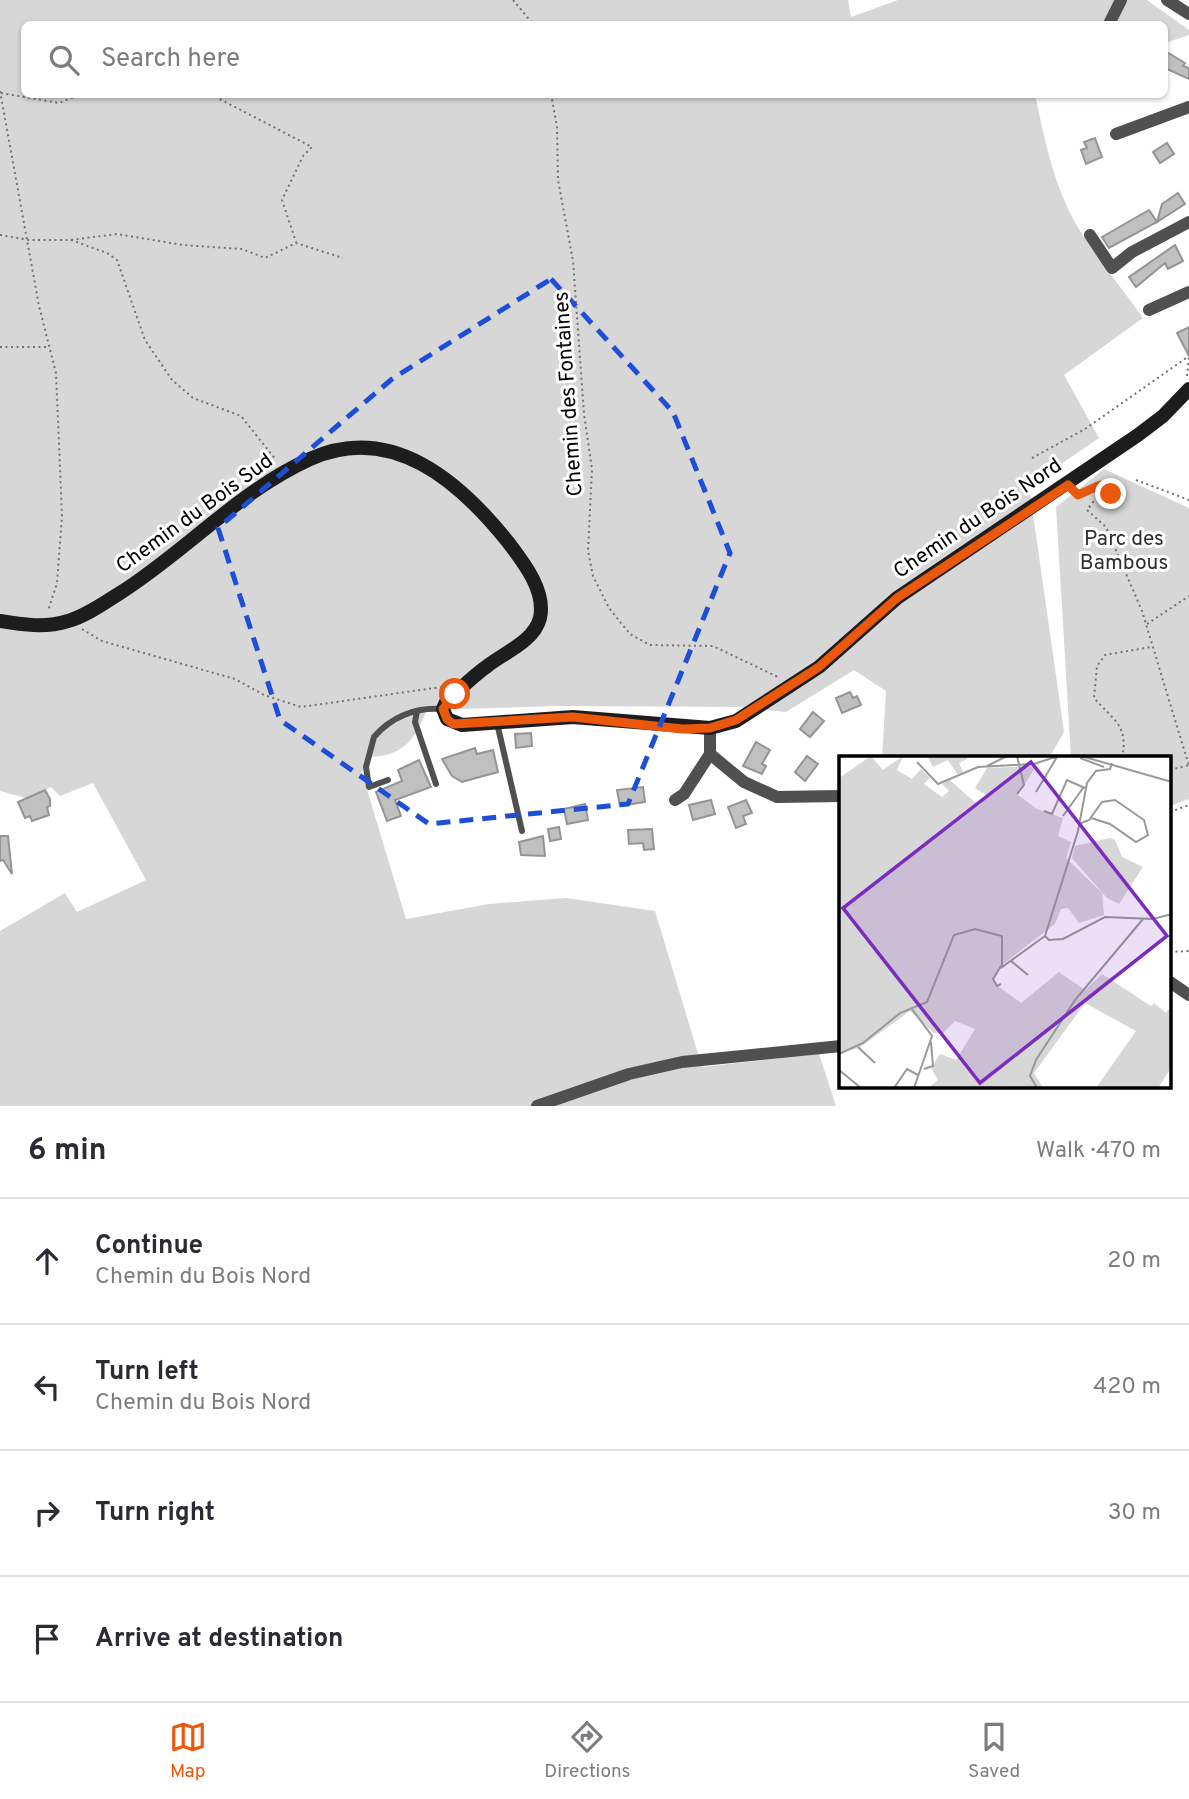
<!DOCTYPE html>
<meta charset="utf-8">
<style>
body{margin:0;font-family:Overpass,sans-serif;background:#f2f2f3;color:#2b2b33}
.stop{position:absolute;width:21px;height:21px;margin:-16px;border:5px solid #ea580c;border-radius:50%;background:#fff}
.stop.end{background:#ea580c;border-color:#fff;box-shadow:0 2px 7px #0008}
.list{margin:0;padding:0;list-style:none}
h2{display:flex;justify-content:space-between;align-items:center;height:91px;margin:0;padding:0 28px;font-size:30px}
h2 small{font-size:23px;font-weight:400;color:#7c7c81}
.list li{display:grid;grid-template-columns:46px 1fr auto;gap:21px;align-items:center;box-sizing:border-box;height:126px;padding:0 28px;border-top:2px solid #e1e1e2}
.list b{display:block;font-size:26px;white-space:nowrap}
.list p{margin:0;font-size:23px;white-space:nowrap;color:#7c7c81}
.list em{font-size:23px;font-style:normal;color:#7c7c81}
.icon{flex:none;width:38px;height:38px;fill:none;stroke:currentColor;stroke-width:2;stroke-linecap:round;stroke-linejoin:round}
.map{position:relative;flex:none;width:1189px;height:1106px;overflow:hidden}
.search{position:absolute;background:#fff;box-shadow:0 2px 5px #0004;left:21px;right:21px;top:21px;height:77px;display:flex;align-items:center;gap:18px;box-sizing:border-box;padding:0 24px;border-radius:10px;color:#7c7c81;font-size:26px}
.sheet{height:595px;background:#fff}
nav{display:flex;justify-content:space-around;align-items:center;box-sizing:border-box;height:98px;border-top:2px solid #e1e1e2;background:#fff;font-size:19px;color:#7c7c81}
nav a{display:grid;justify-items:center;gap:4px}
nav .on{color:#ea580c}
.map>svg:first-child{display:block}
.green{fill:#d7d7d7}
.building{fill:#c0c0c0;stroke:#949494;stroke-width:2}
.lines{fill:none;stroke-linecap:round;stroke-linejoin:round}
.path{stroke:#727272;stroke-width:2;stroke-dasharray:2 3.5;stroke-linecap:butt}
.lane{stroke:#505050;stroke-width:6}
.street{stroke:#505050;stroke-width:12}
.secondary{stroke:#1d1d1d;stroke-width:14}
.route{stroke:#ea580c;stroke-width:9}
.marked{fill:none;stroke:#1d4ed8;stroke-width:5;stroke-dasharray:14 9;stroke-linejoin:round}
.labels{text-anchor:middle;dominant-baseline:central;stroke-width:6;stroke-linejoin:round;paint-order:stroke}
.street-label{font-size:21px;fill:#000;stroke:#fff}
.park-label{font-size:21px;fill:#2e2e2e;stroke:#fff}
.inset-road{fill:none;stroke:#999;stroke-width:2}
.view{fill:#7b2cbf;fill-opacity:0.15;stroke:#7b2cbf;stroke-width:3.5}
.inset-edge{fill:none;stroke:#000;stroke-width:3.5}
</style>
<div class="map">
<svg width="1189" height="1106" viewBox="0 0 1189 1106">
<rect width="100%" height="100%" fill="#fff"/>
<g class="green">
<path d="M0 0H848L851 17 898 0H1147L1189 30V35L1165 43 1164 24H24V94L1035 95C1045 140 1054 188 1079 229 1098 260 1122 288 1143 318L1064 375 1099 438 1029 486 1064 732 1049 758H882L886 691 854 670 786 712 737 707 560 706 427 710C414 742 402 757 366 757L362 773 406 919 489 904 566 898 655 911 702 1067 819 1054 836 1106H0V931L65 893 77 912 146 880 93 783 60 796 51 787 26 798 0 791Z"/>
<path d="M1104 469 1189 508V799L1170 806V758H1071L1056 507Z"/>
</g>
<g class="building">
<path d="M1165 51 1185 63 1183 66 1189 68V79L1165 68Z"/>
<path d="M1095 138 1102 157 1086 164 1081 150 1087 148 1084 142Z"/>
<path d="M1167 143 1174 154 1160 163 1153 152Z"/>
<path d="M1178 193 1185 204 1157 222 1162 204Z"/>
<path d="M1149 210 1157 222 1109 248 1102 237Z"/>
<path d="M1175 245 1183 261 1168 269 1165 263 1136 287 1129 277Z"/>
<path d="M1189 327V356L1177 333Z"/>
<path d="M850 692 853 698 857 696 861 705 842 713 836 698Z"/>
<path d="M813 712 824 721 810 737 800 729Z"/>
<path d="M531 733 532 746 516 748 515 734Z"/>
<path d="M756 742 770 750 762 764 766 766 762 774 743 766Z"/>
<path d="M475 748 477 754 493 750 498 772 462 782 452 776 442 759Z"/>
<path d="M807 756 818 764 805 781 795 772Z"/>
<path d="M419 760 431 787 395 800 401 816 387 821 376 792 402 781 398 770Z"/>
<path d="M643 787 645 802 620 806 617 790Z"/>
<path d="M45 790 50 799V806L47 807 49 815 32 821 30 816 25 818 18 802Z"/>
<path d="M711 800 715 814 693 820 689 805Z"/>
<path d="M746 800 752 813 743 816 746 824 736 828 728 807Z"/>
<path d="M585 804 588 820 567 824 564 809Z"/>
<path d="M559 827 561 839 550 841 548 829Z"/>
<path d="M652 829 654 849 644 850 643 843 629 844 628 830Z"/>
<path d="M0 836H8L12 874 3 860 0 861Z"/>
<path d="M543 836 545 856 521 855 519 842Z"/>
</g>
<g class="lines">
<g class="path">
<path d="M513 0 533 24"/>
<path d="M0 91 39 306 56 373 62 516 57 583 48 611"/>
<path d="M1 93 59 103 82 94"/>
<path d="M97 94H126"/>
<path d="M210 94 312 147 303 156 282 200 296 242"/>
<path d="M551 94 557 127 558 180 573 261 584 414 592 469 588 551 593 576 609 608 630 634 650 645 713 646 778 677"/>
<path d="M0 235 29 240H70L117 234 183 245 242 249 265 258 296 243 343 258"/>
<path d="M71 240 107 253 117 260 145 340 172 380 193 398 241 416 276 460"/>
<path d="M0 347H49"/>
<path d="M1187 376 1189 357"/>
<path d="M1032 458 1085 429 1189 356"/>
<path d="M1136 480 1189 500"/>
<path d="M1075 494 1100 485 1110 489 1107 498 1093 502 1087 510 1106 527 1142 611 1189 766"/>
<path d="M1147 624 1189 596"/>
<path d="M82 629 102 641 235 679 264 695 301 707 441 687"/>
<path d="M1122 758C1129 725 1113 720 1094 698L1097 666 1105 655 1151 647"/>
<path d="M1170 770 1189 765"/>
<path d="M1170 812 1189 805"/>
<path d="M1170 952 1189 951"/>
</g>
<g class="lane">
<path d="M417 711 415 722 436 784"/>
<path d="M497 723 522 831"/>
<path d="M388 780 369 787 366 767 374 737C391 717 416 707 441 709"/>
</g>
<g class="street">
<path d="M1167 0 1189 14"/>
<path d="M1109 24 1121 0"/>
<path d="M1116 134 1189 107"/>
<path d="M1090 235 1112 268 1132 252 1189 222"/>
<path d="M1149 310 1189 292"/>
<path d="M710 728V754L744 782 777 797 841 796"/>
<path d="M675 800 684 794 710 754"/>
<path d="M1170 982 1189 995"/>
<path d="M537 1106 629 1074 682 1062 841 1046"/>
</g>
<path class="secondary" d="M0 621C22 625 46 628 68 621 86 616 104 603 120 593 185 552 239 491 310 459 392 422 460 482 508 542 524 563 546 591 540 618 534 642 503 653 486 667 472 677 459 690 446 702L443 709 447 719 462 725 573 717 710 728 736 721 819 667 897 598 1138 435 1163 416 1189 389"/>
</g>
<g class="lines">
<path class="route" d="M455 694 443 709 447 719 453 724 573 717 682 729 710 728 736 720 819 667 897 598 1068 485 1078 495 1100 485 1110 489 1111 494"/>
</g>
<path class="marked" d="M551 279 673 412 730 553 628 804 429 824 280 720 218 528 392 379Z"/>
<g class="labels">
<g class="street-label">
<text transform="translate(569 394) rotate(-94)">Chemin des Fontaines</text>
<text transform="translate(195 514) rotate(-36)">Chemin du Bois Sud</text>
<text transform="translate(978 519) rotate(-34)">Chemin du Bois Nord</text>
</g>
<g class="park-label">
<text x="1124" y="539">Parc des<tspan x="1124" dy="24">Bambous</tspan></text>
</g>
</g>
<g transform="translate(839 756)">
<rect width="332" height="332" fill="#fff"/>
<path d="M32 0 44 14 64 0 58 14 73 23 82 13 91 22 85 28 103 41 110 35 103 28 111 24 140 50 147 39 136 32 148 12 197 10 179 39 198 53 224 62 219 80 232 86 227 102 263 137 265 159 240 167 229 152 222 153 216 168 159 212 155 227 182 247 220 216 246 234 263 218 312 250 315 247 327 257 332 250V312L319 332H257L297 275 246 247 195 317 204 332H89L99 324 92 312 101 298 117 304 136 273 116 265 104 277H95L71 255 20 292 0 297V22ZM88 0H126L128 3 120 7 124 16 118 18 109 4 94 11ZM271 82 276 84 283 101 304 111 280 148 268 142 233 102 236 90Z" fill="#d7d7d7"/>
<path class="inset-road" d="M178 0 185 29 178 38M242 0 333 26M241 2 265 11M78 6 99 28 139 11 195 8 219 0M148 10 168 0M197 36 218 1M205 55 213 58 228 24 246 32M224 60 244 32M240 68 250 64 263 46 276 44 305 64 309 79 297 86 271 68 252 62M206 180 210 184 224 183 266 161 314 163 333 158M172 205 189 219M162 210 154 223 158 230 162 228M73 253 93 280 75 332M19 291 36 307M0 298 24 287 61 257 88 246 115 179 136 173 163 180V211L206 180 239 75 248 27 257 15 271 13 273 7M85 313 94 310 92 286M0 314 22 332M55 332 68 313 79 319M198 332 191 320 197 304 236 244 304 163"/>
<path class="view" d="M192 6 328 180 141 327 4 152Z"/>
<rect width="332" height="332" class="inset-edge"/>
</g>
</svg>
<div class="stop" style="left:455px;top:694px"></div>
<div class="stop end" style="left:1111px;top:494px"></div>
<div class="search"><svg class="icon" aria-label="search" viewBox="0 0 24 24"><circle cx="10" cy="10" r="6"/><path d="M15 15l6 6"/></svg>Search here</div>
</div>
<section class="sheet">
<h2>6 min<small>Walk · 470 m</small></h2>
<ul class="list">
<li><svg class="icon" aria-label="ahead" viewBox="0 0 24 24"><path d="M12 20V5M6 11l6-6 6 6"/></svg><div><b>Continue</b><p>Chemin du Bois Nord</p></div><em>20 m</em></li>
<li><svg class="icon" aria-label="left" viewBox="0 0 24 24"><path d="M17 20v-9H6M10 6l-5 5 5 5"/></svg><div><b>Turn left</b><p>Chemin du Bois Nord</p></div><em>420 m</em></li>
<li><svg class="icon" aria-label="right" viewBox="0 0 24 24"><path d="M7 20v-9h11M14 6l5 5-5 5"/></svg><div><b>Turn right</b></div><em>30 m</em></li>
<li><svg class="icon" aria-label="arrive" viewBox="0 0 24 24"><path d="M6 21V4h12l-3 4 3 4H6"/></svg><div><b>Arrive at destination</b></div></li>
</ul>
</section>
<nav>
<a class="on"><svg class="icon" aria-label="map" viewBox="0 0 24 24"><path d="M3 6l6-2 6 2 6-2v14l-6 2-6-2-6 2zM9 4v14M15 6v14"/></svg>Map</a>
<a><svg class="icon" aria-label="directions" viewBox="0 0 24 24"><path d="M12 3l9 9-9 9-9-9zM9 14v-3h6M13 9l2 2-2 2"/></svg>Directions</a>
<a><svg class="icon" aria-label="saved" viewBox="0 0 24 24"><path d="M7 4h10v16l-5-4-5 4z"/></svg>Saved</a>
</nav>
